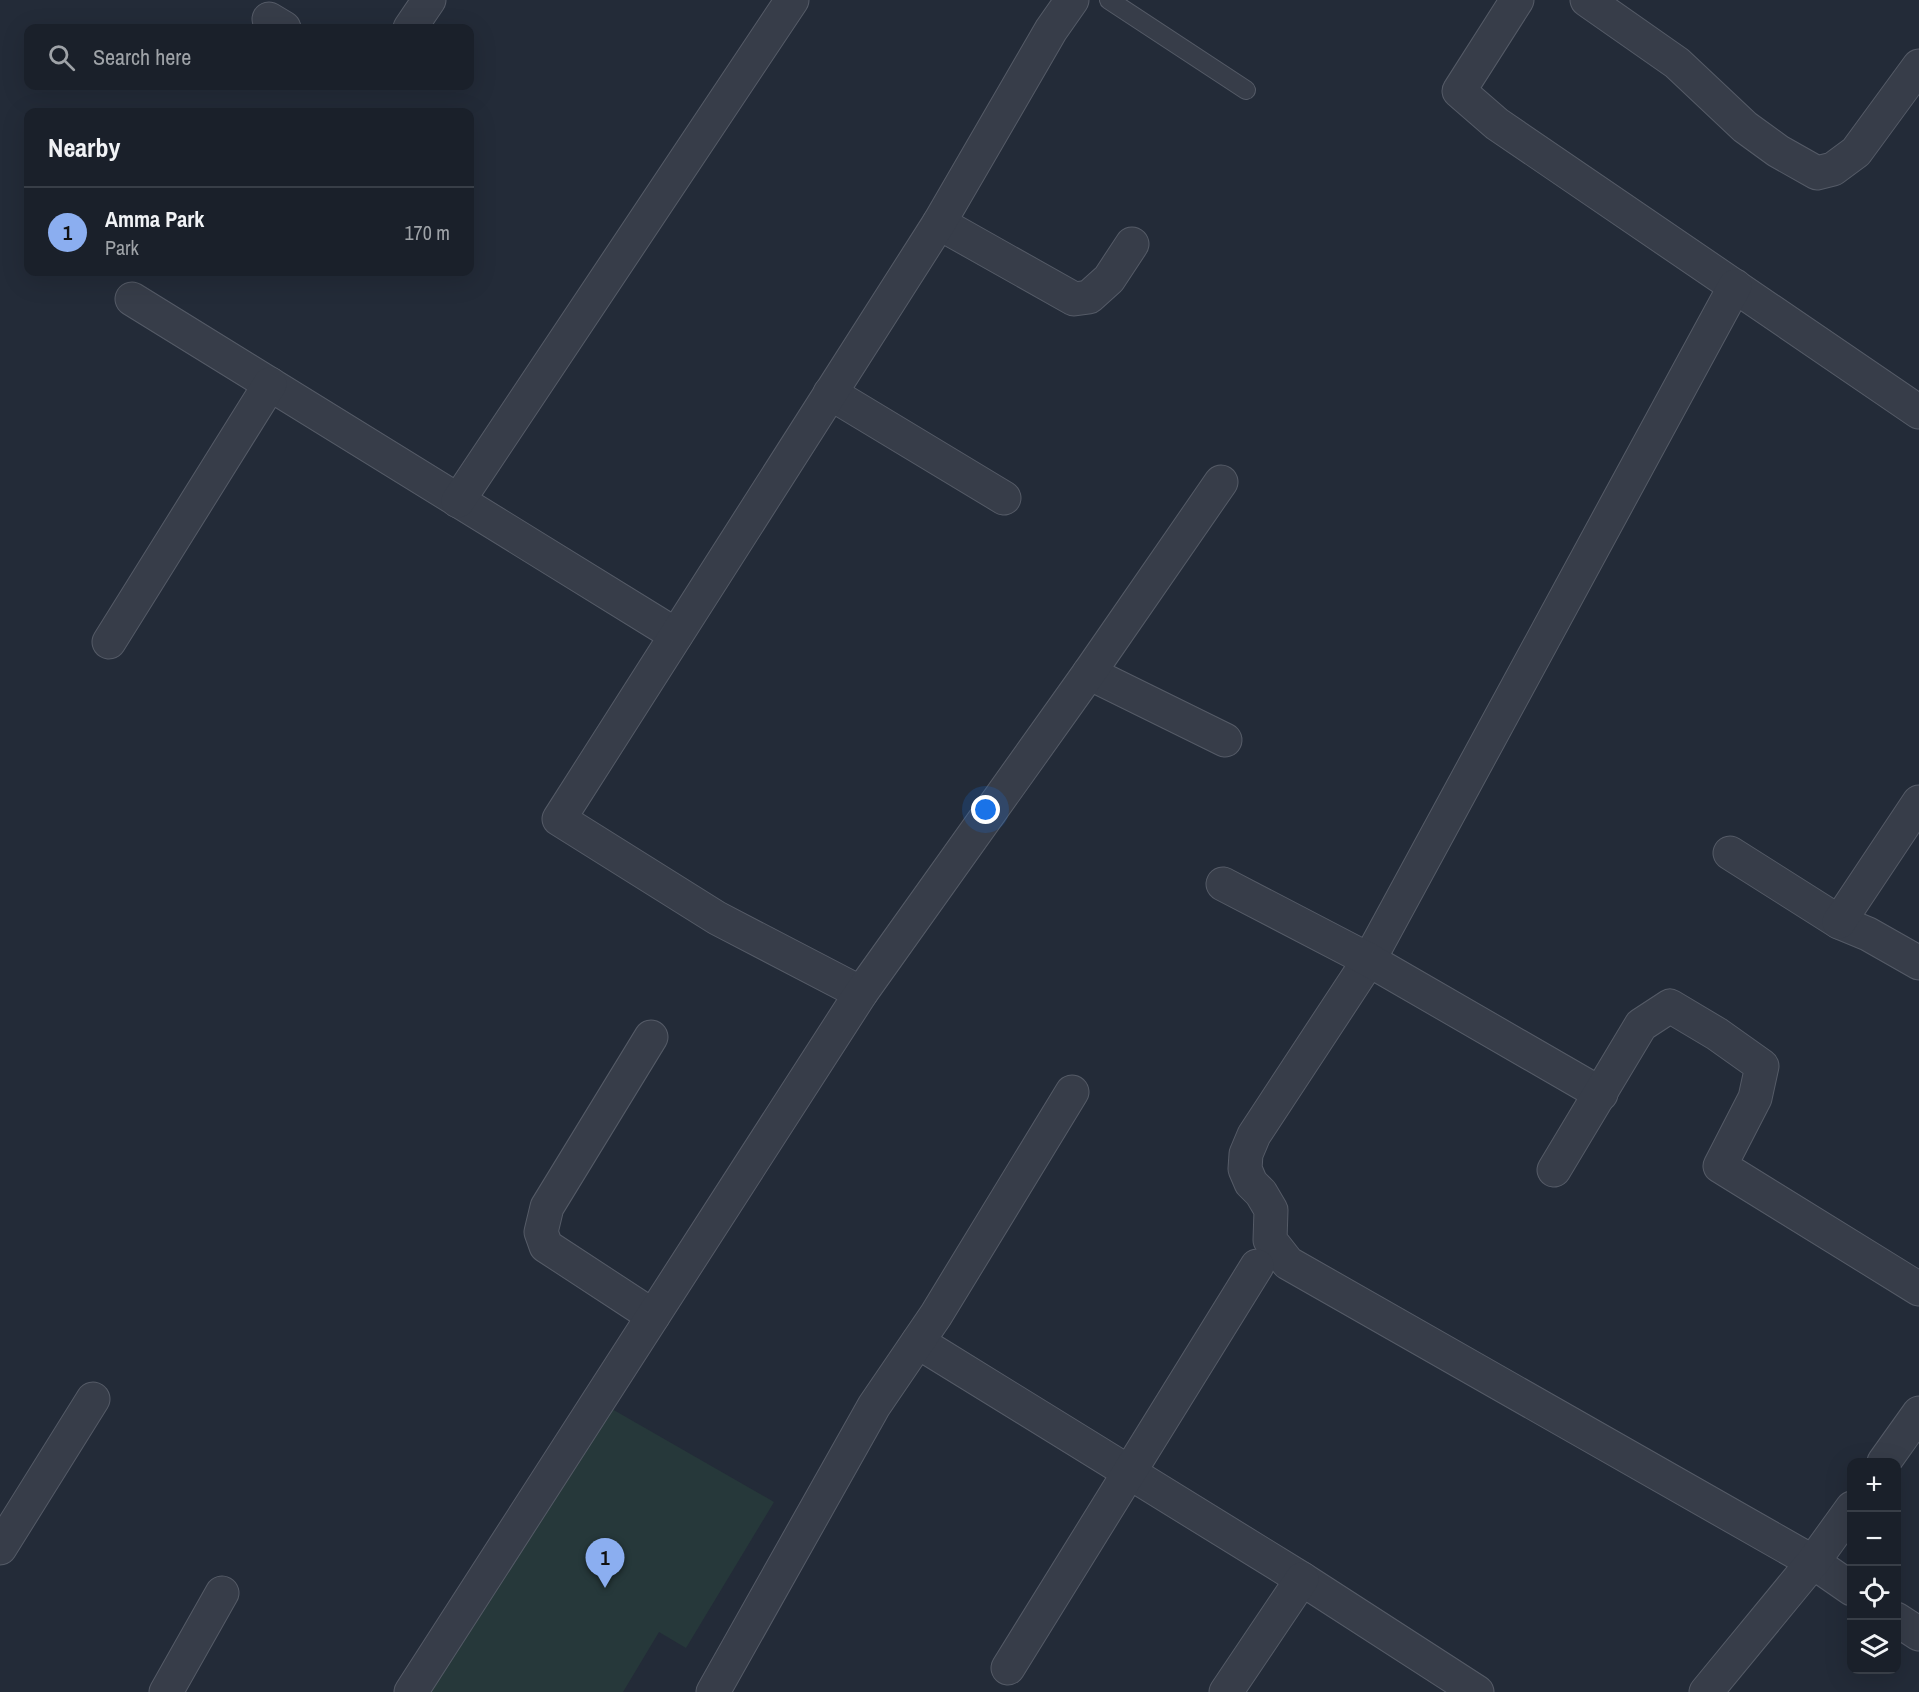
<!DOCTYPE html>
<meta charset="utf-8">
<style>
body{margin:0;font-family:"Archivo Narrow",sans-serif;background:#232832;color:#f1f3f6}
.controls{position:absolute;right:18px;bottom:18px;display:grid;overflow:hidden;border-radius:12px;box-shadow:0 6px 24px #0002}
.controls button{width:54px;height:54px;display:grid;place-items:center;padding:0;border:0;border-bottom:2px solid #383e47;background:#1a202a;color:#f1f3f6;font:30px sans-serif}
.you{position:absolute;left:986px;top:810px;width:21px;height:21px;margin:-15px;border:4px solid #fff;border-radius:50%;background:#1a73e8;box-shadow:0 0 0 9px #1a73e833}
.badge{display:grid;place-items:center;width:39px;height:39px;border-radius:50%;background:#8baef0;color:#111;font-size:20px;font-weight:700}
.pin{position:absolute;translate:-50% -50px;filter:drop-shadow(0 2px 3px #0008)}
.pin::after{content:'';position:absolute;top:32px;width:21px;height:18px;background:inherit;clip-path:polygon(0 0,100% 0,50% 100%)}
.list{margin:0;padding:0;list-style:none}
h2{display:flex;justify-content:space-between;align-items:center;height:78px;margin:0;padding:0 24px;font-size:26px}
h2 small{font-size:20px;font-weight:400;color:#9fa3a8}
.list li{display:grid;grid-template-columns:39px 1fr auto;gap:18px;align-items:center;box-sizing:border-box;height:90px;padding:0 24px;border-top:2px solid #383e47}
.list b{display:block;font-size:22px;white-space:nowrap}
.list p{margin:0;font-size:20px;white-space:nowrap;color:#9fa3a8}
.list em{font-size:20px;font-style:normal;color:#9fa3a8}
.icon{flex:none;width:33px;height:33px;fill:none;stroke:currentColor;stroke-width:2;stroke-linecap:round;stroke-linejoin:round}
.map{position:relative;flex:none;width:1919px;height:1692px;overflow:hidden}
.search{position:absolute;background:#1a202a;box-shadow:0 6px 24px #0002;left:24px;top:24px;width:450px;height:66px;display:flex;align-items:center;gap:15px;box-sizing:border-box;padding:0 21px;border-radius:12px;color:#9fa3a8;font-size:22px}
.panel{position:absolute;background:#1a202a;box-shadow:0 6px 24px #0002;left:24px;top:108px;width:450px;height:168px;border-radius:12px}
.map>svg:first-child{display:block}
.green{fill:#26383a}
.lines{fill:none;stroke-linecap:round;stroke-linejoin:round}
.lane-casing{stroke:#555b67;stroke-width:20}
.street-casing{stroke:#555b67;stroke-width:35}
.lane{stroke:#373d49;stroke-width:18}
.street{stroke:#373d49;stroke-width:33}
</style>
<div class="map">
<svg width="1919" height="1692" viewBox="0 0 1919 1692">
<rect width="100%" height="100%" fill="#232b38"/>
<path class="green" d="M605 1405 774 1502 686 1648 659 1632 623 1692H426Z"/>
<g class="lines">
<g class="lane-casing">
<path id="lane" d="M1109 0 1246 90"/>
</g>
<g class="street-casing">
<g id="street">
<path d="M1517 0 1459 91 1497 124 1919 412"/>
<path d="M1587 0 1677 63 1745 127 1778 151 1817 173 1833 169 1856 152 1919 66"/>
<path d="M269 19 284 28"/>
<path d="M410 28 429 0"/>
<path d="M939 223 1074 299 1089 297 1109 279 1132 244"/>
<path d="M1735 286 1369 960 1254 1135 1246 1154 1245 1169 1251 1183 1261 1193 1271 1210 1270 1240 1288 1263 1813 1562 1852 1589"/>
<path d="M132 299 676 635"/>
<path d="M830 393 1004 498"/>
<path d="M458 501 792 0"/>
<path d="M109 642 270 384"/>
<path d="M1089 673 1225 740"/>
<path d="M1730 853 1839 922 1868 934 1919 963"/>
<path d="M1223 884 1369 960 1601 1094"/>
<path d="M1839 922 1919 802"/>
<path d="M861 993 717 918 559 819 939 223 1051 30 1072 0"/>
<path d="M651 1037 547 1207 541 1232 546 1246 653 1316"/>
<path d="M1554 1170 1641 1025 1670 1006 1717 1034 1762 1066 1755 1098 1720 1166 1919 1289"/>
<path d="M918 1342 1302 1579 1477 1692"/>
<path d="M1884 1462 1919 1413"/>
<path d="M0 1548 93 1399"/>
<path d="M1896 1619 1919 1634"/>
<path d="M1008 1668 1257 1266"/>
<path d="M166 1692 222 1593"/>
<path d="M411 1692 861 993 1089 673 1221 482"/>
<path d="M713 1692 874 1406 936 1315 1072 1092"/>
<path d="M1226 1692 1302 1579"/>
<path d="M1706 1692 1813 1562 1852 1508"/>
</g>
</g>
<use href="#lane" class="lane"/>
<use href="#street" class="street"/>
</g>
</svg>
<div class="controls">
<button>+</button>
<button>−</button>
<button><svg class="icon" aria-label="locate" viewBox="0 0 24 24"><circle cx="12" cy="12" r="6"/><path d="M12 2v4M12 18v4M2 12h4M18 12h4"/></svg></button>
<button><svg class="icon" aria-label="layers" viewBox="0 0 24 24"><path d="M12 4l9 5-9 5-9-5zM3 14l9 5 9-5"/></svg></button>
</div>
<div class="you"></div>
<div class="pin badge" style="left:605px;top:1588px">1</div>
<div class="search"><svg class="icon" aria-label="search" viewBox="0 0 24 24"><circle cx="10" cy="10" r="6"/><path d="M15 15l6 6"/></svg>Search here</div>
<section class="panel">
<h2>Nearby<small></small></h2>
<ul class="list">
<li><span class="badge">1</span><div><b>Amma Park</b><p>Park</p></div><em>170 m</em></li>
</ul>
</section>
</div>
